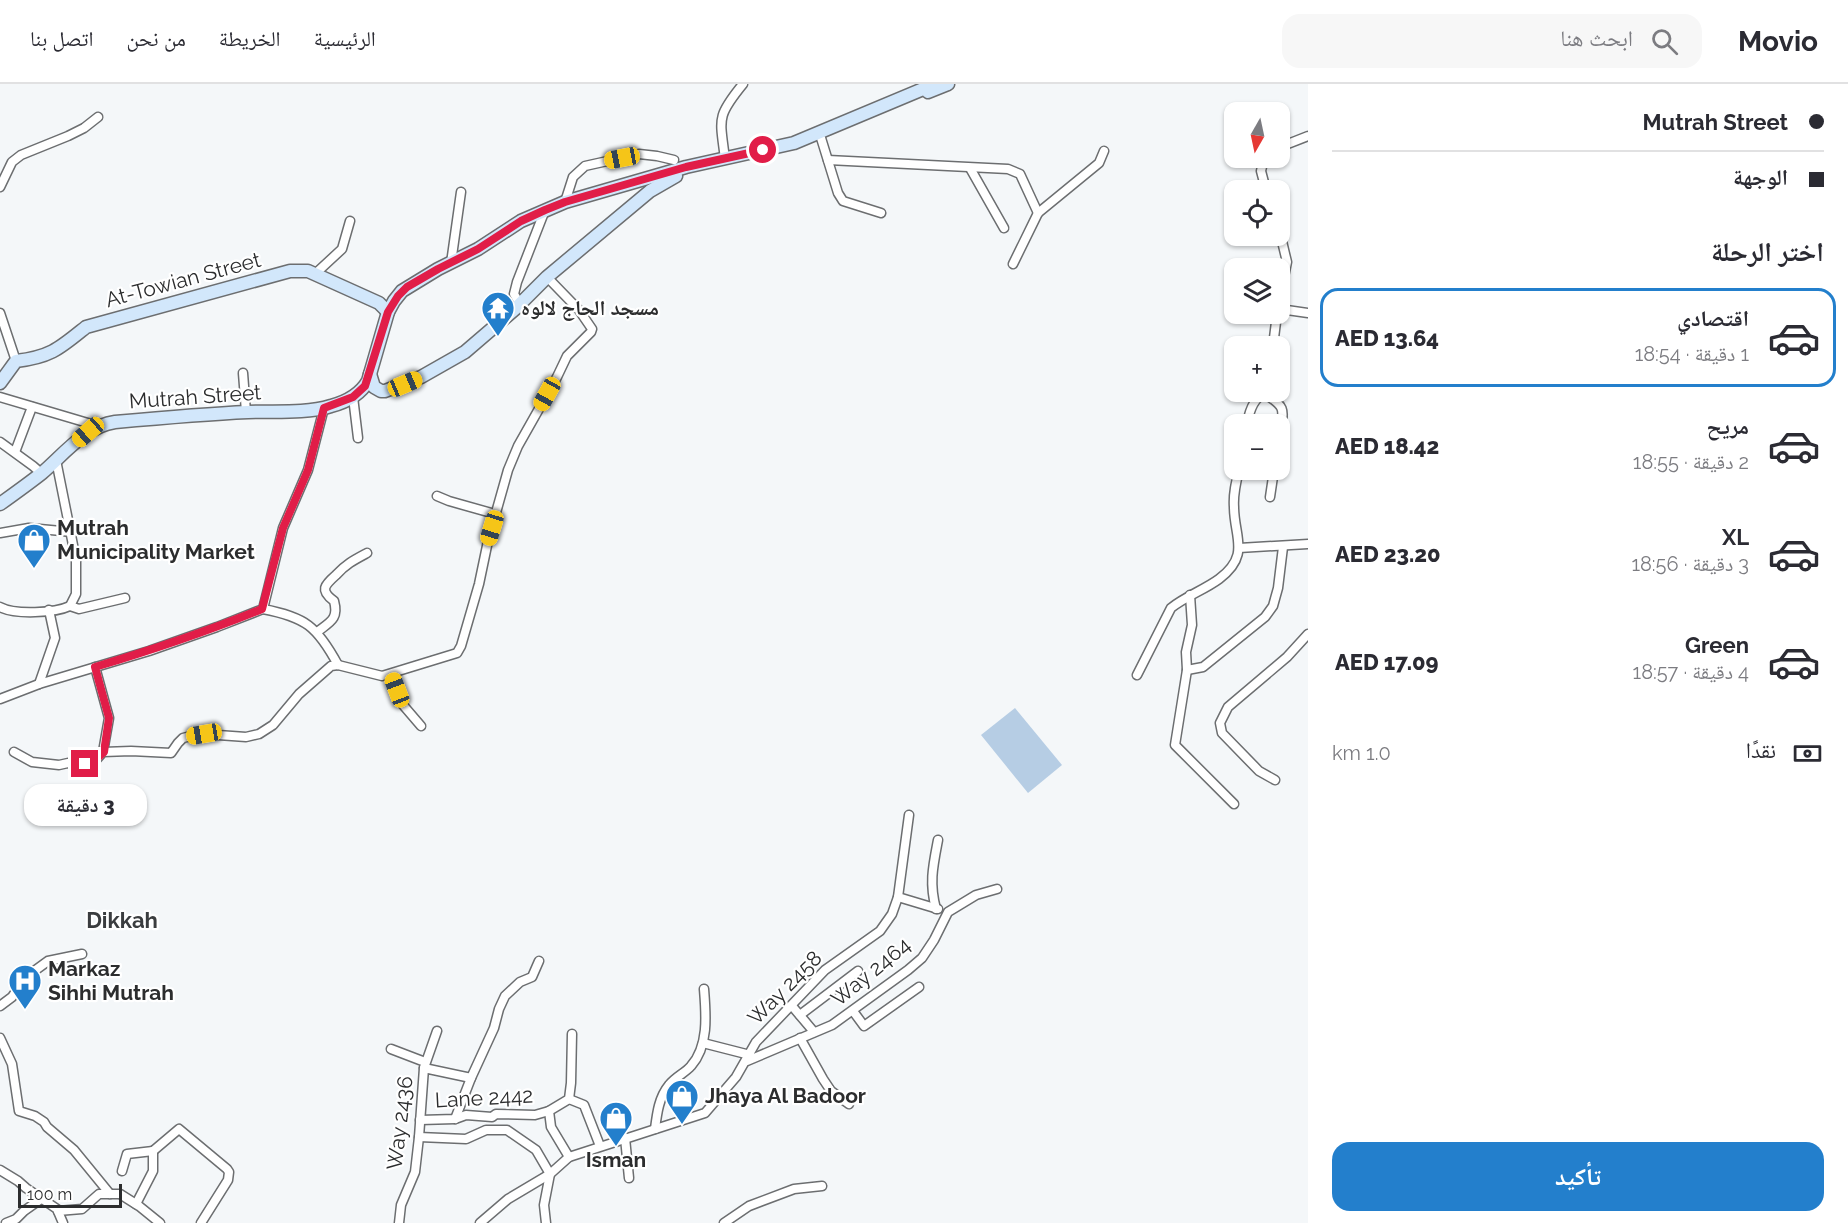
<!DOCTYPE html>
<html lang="ar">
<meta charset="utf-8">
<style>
:root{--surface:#fff;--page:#f7f7f7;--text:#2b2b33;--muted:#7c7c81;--line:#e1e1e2;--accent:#237fcc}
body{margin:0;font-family:Raleway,"Noto Naskh Arabic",sans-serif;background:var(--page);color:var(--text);direction:rtl;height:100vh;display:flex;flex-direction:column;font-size:22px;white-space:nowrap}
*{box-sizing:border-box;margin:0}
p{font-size:20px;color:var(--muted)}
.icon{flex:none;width:33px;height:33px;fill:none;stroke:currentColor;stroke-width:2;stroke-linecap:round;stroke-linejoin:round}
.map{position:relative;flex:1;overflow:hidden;direction:ltr}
.panel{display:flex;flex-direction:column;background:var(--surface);width:540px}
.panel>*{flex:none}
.guide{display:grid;align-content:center;height:132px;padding:0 24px;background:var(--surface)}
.needle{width:39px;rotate:189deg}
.controls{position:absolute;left:1224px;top:18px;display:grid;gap:12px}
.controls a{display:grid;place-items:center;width:66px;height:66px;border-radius:12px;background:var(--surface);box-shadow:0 2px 4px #0004;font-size:30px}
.scale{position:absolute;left:18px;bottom:15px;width:104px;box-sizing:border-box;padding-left:6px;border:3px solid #2c2d2e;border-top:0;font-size:16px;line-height:21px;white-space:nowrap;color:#2c2d2e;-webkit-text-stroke:4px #fff;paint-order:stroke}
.end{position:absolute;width:27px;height:27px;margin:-14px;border:8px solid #e11d48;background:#fff;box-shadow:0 0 0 3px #fff}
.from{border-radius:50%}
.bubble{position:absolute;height:42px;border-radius:18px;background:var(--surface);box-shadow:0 2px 4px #0004;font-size:20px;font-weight:800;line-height:42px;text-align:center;direction:rtl}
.car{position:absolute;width:18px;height:36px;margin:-18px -9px;border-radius:8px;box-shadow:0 0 4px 2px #0007;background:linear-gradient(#f5c518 24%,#345 0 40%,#f5c518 0 76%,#345 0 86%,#f5c518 0)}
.guide b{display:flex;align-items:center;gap:21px;height:57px;font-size:22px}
.guide b+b{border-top:2px solid var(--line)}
.guide i{width:15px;height:15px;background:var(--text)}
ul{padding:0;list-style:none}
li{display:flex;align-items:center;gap:18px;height:99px;margin:0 12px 9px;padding:0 12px;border:3px solid transparent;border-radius:18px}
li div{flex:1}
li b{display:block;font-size:22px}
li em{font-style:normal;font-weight:800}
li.on{border-color:var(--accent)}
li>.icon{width:54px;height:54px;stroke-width:1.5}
h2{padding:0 24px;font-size:27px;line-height:72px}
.pay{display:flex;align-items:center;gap:15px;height:66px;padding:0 24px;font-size:22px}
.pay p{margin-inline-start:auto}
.button{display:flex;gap:12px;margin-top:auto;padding:12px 24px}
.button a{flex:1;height:69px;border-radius:18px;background:var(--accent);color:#fff;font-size:24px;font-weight:800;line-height:69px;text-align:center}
header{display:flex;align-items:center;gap:36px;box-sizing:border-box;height:84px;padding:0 30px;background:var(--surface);border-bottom:2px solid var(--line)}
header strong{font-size:28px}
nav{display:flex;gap:33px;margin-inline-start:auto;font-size:21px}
.search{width:420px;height:54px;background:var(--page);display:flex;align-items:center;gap:15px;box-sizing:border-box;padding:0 21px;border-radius:18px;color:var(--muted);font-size:22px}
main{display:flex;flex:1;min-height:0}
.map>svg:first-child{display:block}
</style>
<header>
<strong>Movio</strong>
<div class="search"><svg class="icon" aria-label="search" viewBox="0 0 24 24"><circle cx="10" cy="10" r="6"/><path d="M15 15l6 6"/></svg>ابحث هنا</div>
<nav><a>الرئيسية</a><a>الخريطة</a><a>من نحن</a><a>اتصل بنا</a></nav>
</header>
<main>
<section class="panel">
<div class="guide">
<b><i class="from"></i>Mutrah Street</b>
<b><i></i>الوجهة</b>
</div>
<h2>اختر الرحلة</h2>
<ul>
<li class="on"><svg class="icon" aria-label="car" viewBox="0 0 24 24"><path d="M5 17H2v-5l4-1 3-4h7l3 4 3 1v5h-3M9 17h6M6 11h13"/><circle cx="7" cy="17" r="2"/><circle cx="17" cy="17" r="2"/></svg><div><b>اقتصادي</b><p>1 دقيقة · 18:54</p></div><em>AED 13.64</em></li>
<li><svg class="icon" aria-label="car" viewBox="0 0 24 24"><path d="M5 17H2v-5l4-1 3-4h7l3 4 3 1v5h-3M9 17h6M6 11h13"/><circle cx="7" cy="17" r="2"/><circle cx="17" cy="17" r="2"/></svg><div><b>مريح</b><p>2 دقيقة · 18:55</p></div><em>AED 18.42</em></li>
<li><svg class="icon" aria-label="car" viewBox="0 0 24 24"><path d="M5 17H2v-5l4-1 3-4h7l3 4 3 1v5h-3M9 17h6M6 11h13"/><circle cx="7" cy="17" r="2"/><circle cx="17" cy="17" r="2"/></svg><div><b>XL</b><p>3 دقيقة · 18:56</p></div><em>AED 23.20</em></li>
<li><svg class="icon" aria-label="car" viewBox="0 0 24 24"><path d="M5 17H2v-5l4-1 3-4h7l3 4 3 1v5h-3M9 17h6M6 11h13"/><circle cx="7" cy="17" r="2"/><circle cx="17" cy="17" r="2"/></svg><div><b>Green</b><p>4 دقيقة · 18:57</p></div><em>AED 17.09</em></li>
</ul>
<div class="pay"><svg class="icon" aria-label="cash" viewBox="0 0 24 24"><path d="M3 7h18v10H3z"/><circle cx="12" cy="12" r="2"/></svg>نقدًا<p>1.0 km</p></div>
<div class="button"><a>تأكيد</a></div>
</section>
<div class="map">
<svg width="1308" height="1139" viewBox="0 0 1308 1139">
<rect width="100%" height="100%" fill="#f4f7f9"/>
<path fill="#b6cde4" d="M1015,624L1062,681L1028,709L981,651Z"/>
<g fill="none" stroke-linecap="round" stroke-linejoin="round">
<defs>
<g id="street">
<path d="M821,54L838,109L843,117L881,129"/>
<path d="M1280,63L1308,52"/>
<path d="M1264,74L1261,87L1266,106"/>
<path d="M725,75C720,34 716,33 743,0"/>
<path d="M828,76L1008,85L1020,90L1038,129"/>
<path d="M970,84L1004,144"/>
<path d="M0,103L12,78L21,71L68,52L84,44L98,33"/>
<path d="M565,118L573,93L585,82L639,70L657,72L674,76"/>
<path d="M1280,149L1287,178L1280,213"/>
<path d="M451,179L461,108"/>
<path d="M1013,180L1038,129L1099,79L1104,67"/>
<path d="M315,190L342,165L350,137"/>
<path d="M520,220L514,210L517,198L545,126"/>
<path d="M1280,225L1308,229"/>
<path d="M0,229L16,277"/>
<path d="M1273,262L1277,230"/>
<path d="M243,289L246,328"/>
<path d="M1265,310C1286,323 1284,325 1280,349"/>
<path d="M0,313L98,342"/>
<path d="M353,313L358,354"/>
<path d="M1247,340C1249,329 1253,313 1265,310L1266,308"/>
<path d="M0,358L33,382L41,389"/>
<path d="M15,368L32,323"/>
<path d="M437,412L449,417L495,430"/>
<path d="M1270,413L1274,386"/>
<path d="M0,449L29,444L72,448"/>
<path d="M1239,464L1308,460"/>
<path d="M1190,511L1192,541L1186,568L1187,586L1175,661L1234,720"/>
<path d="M70,522L79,525L125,514"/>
<path d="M0,523C15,531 55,529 70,522L76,510V476L56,376"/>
<path d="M263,525C305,533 317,542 338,581"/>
<path d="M317,548C330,538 339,535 334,517C319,506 325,501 336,491C346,480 354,476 367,469"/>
<path d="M95,583L109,634L103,668"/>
<path d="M1187,586L1203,583L1265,533L1273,522L1278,504L1283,463"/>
<path d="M391,590L403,621L421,642"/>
<path d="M1137,591L1171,524C1186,512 1204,506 1219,495C1251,471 1234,453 1234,423C1233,410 1236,398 1239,386"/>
<path d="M39,600L55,554L49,526"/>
<path d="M0,615L39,600L149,567L217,543L263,525L283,444L308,386L324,324"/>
<path d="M14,668L32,678L59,681L68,679L89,680L95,677L103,668L131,667L171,669L178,659L183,654L191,652L204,650L246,653L259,650L273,641L299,610L331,582L338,581L382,592L457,569L461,562L479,500L488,457L508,386L518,362L557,293L567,272L591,248L592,245L579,226L547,193"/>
<path d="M1275,696L1259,687L1222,649L1220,639L1228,623L1287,573L1308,550"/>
<path d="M898,813L938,825"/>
<path d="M936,825C929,799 933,782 938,756"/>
<path d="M0,922L12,913L26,893L48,877L82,870"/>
<path d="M792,922L814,948"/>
<path d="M853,927L864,942L919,903"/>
<path d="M800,931L858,887"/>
<path d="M0,954L12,980L19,1027L35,1032L44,1038L47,1043L74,1066L110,1110"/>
<path d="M800,954L823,995L831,1007L849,1020"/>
<path d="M703,959L750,971"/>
<path d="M391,965L425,978"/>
<path d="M747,977L832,941L908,886L922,874L934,856L948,828L976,811L997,805"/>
<path d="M424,984L437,947"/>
<path d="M569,1015L584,1021L600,1062"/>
<path d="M455,1035L471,994"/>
<path d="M420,1036L455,1035L466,1031L492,1033L496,1030L535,1031L549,1027"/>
<path d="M655,1045C657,1029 659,1013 669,1001C675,993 685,989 691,982C709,962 706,930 704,905"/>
<path d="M419,1053L466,1055L486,1046H507L536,1066L550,1090L544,1121L546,1139"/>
<path d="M625,1054L629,1094"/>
<path d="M153,1067L179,1045L227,1085L229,1088L228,1096L201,1139"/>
<path d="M569,1073L551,1043L549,1027L569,1015L571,999L572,950"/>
<path d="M0,1086L18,1097L26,1104L57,1125L63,1139"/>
<path d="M122,1087L127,1070L153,1067"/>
<path d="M136,1120L153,1087V1067"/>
<path d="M58,1127L82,1125L99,1110H120L139,1122L160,1139"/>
<path d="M6,1139L16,1135L24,1127L41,1115"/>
<path d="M399,1139L401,1121L415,1088L419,1053L424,984L471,994L494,944L499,925L505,912L520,898L532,893L539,877"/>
<path d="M480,1139L508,1115L550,1090L569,1073L705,1029L736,993L756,958L825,886L880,847L892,830L898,813L909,731"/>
<path d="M724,1139L749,1122L794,1105L822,1102"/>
</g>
<g id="secondary">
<path d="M928,8L948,0"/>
<path d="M370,290L374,303L381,307H385L421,293L465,268L515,225L547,193L650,107L676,92"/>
<path d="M0,299L16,277C51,273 60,264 86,243L290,187H308L379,219L388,228"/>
<path d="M0,420C14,410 28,400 42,389C64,370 86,342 115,338C159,334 204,330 248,328C275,327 305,330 331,322C346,318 360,311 368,297L388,228L394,217L402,207L438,185L478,165L521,137L565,118L686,83L794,59L935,0"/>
</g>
</defs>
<use href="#street" stroke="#6c6e70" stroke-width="11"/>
<use href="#secondary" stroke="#6c6e70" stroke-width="15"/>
<use href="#street" stroke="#fff" stroke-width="8"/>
<use href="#secondary" stroke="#d2e7fb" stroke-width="12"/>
</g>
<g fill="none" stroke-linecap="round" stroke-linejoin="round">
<path stroke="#e11d48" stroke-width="8" d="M85,680L92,679L104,668L109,634L95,583C152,566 208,547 262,525L283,444L308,386L324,324L353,313L365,302L388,228L398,212L407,203L438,185L478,165L521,137L545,126L565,118L686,83L763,66"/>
</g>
<defs>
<symbol id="temple-pin" viewBox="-11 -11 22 30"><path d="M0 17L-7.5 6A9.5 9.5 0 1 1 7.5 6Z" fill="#237fcc" stroke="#fff"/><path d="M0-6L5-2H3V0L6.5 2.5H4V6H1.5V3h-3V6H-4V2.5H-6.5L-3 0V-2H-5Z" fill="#fff"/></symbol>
<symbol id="shop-pin" viewBox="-11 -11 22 30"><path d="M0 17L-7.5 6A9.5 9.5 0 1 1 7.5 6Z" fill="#237fcc" stroke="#fff"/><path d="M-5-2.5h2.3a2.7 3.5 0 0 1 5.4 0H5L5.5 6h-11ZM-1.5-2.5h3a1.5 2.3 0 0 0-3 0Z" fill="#fff"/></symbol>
<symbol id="hospital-pin" viewBox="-11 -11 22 30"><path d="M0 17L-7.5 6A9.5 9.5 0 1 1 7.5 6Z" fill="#237fcc" stroke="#fff"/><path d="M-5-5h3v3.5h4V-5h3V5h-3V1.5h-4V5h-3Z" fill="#fff"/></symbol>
</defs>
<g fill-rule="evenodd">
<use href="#temple-pin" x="479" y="205" width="38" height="52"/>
<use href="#shop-pin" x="15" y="437" width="38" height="52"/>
<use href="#hospital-pin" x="6" y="878" width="38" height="52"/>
<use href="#shop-pin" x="663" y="993" width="38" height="52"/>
<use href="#shop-pin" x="597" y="1015" width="38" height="52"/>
</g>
<g text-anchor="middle" stroke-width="4.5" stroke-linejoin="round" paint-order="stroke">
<g font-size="21" fill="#2c2d2e" stroke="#fff">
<text transform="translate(183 196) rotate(-15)" y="7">At-Towian Street</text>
<text transform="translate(195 313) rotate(-4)" y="7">Mutrah Street</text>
<text transform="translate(871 888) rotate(-39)" y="7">Way 2464</text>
<text transform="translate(785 904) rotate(-45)" y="7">Way 2458</text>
<text transform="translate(484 1014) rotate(-3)" y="7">Lane 2442</text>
<text transform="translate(400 1039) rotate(-83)" y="7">Way 2436</text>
</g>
<g font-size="21" font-weight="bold" fill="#2c2d2e" stroke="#fff" text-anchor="start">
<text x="521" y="231">مسجد الحاج لالوه</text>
<text x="57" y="451">Mutrah<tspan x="57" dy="24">Municipality Market</tspan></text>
<text x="48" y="892">Markaz<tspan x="48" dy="24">Sihhi Mutrah</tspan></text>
<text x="705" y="1019">Jhaya Al Badoor</text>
<text x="616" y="1083" text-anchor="middle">Isman</text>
</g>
<g font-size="22" font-weight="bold" fill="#3b3d3f" stroke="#fff">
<text x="122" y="844">Dikkah</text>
</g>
</g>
</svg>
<div class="controls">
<a><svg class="needle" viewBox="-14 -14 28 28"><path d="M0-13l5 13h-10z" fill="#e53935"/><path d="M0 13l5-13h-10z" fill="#7c7c81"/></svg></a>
<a><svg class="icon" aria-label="locate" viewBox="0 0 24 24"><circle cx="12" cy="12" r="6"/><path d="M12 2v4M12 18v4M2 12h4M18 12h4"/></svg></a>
<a><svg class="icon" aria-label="layers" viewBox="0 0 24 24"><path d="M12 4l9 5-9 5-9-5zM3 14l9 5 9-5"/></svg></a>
<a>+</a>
<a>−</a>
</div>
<div class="scale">100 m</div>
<i class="end from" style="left:763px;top:66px"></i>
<i class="end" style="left:85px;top:680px"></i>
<div class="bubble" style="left:24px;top:700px;width:123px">3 دقيقة</div>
<i class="car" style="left:622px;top:74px;rotate:259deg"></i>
<i class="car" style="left:405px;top:300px;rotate:67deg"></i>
<i class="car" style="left:547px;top:310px;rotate:209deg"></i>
<i class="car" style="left:88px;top:348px;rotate:229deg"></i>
<i class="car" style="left:492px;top:444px;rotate:197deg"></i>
<i class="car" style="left:397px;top:606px;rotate:339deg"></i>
<i class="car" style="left:204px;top:650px;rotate:260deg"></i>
</div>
</main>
